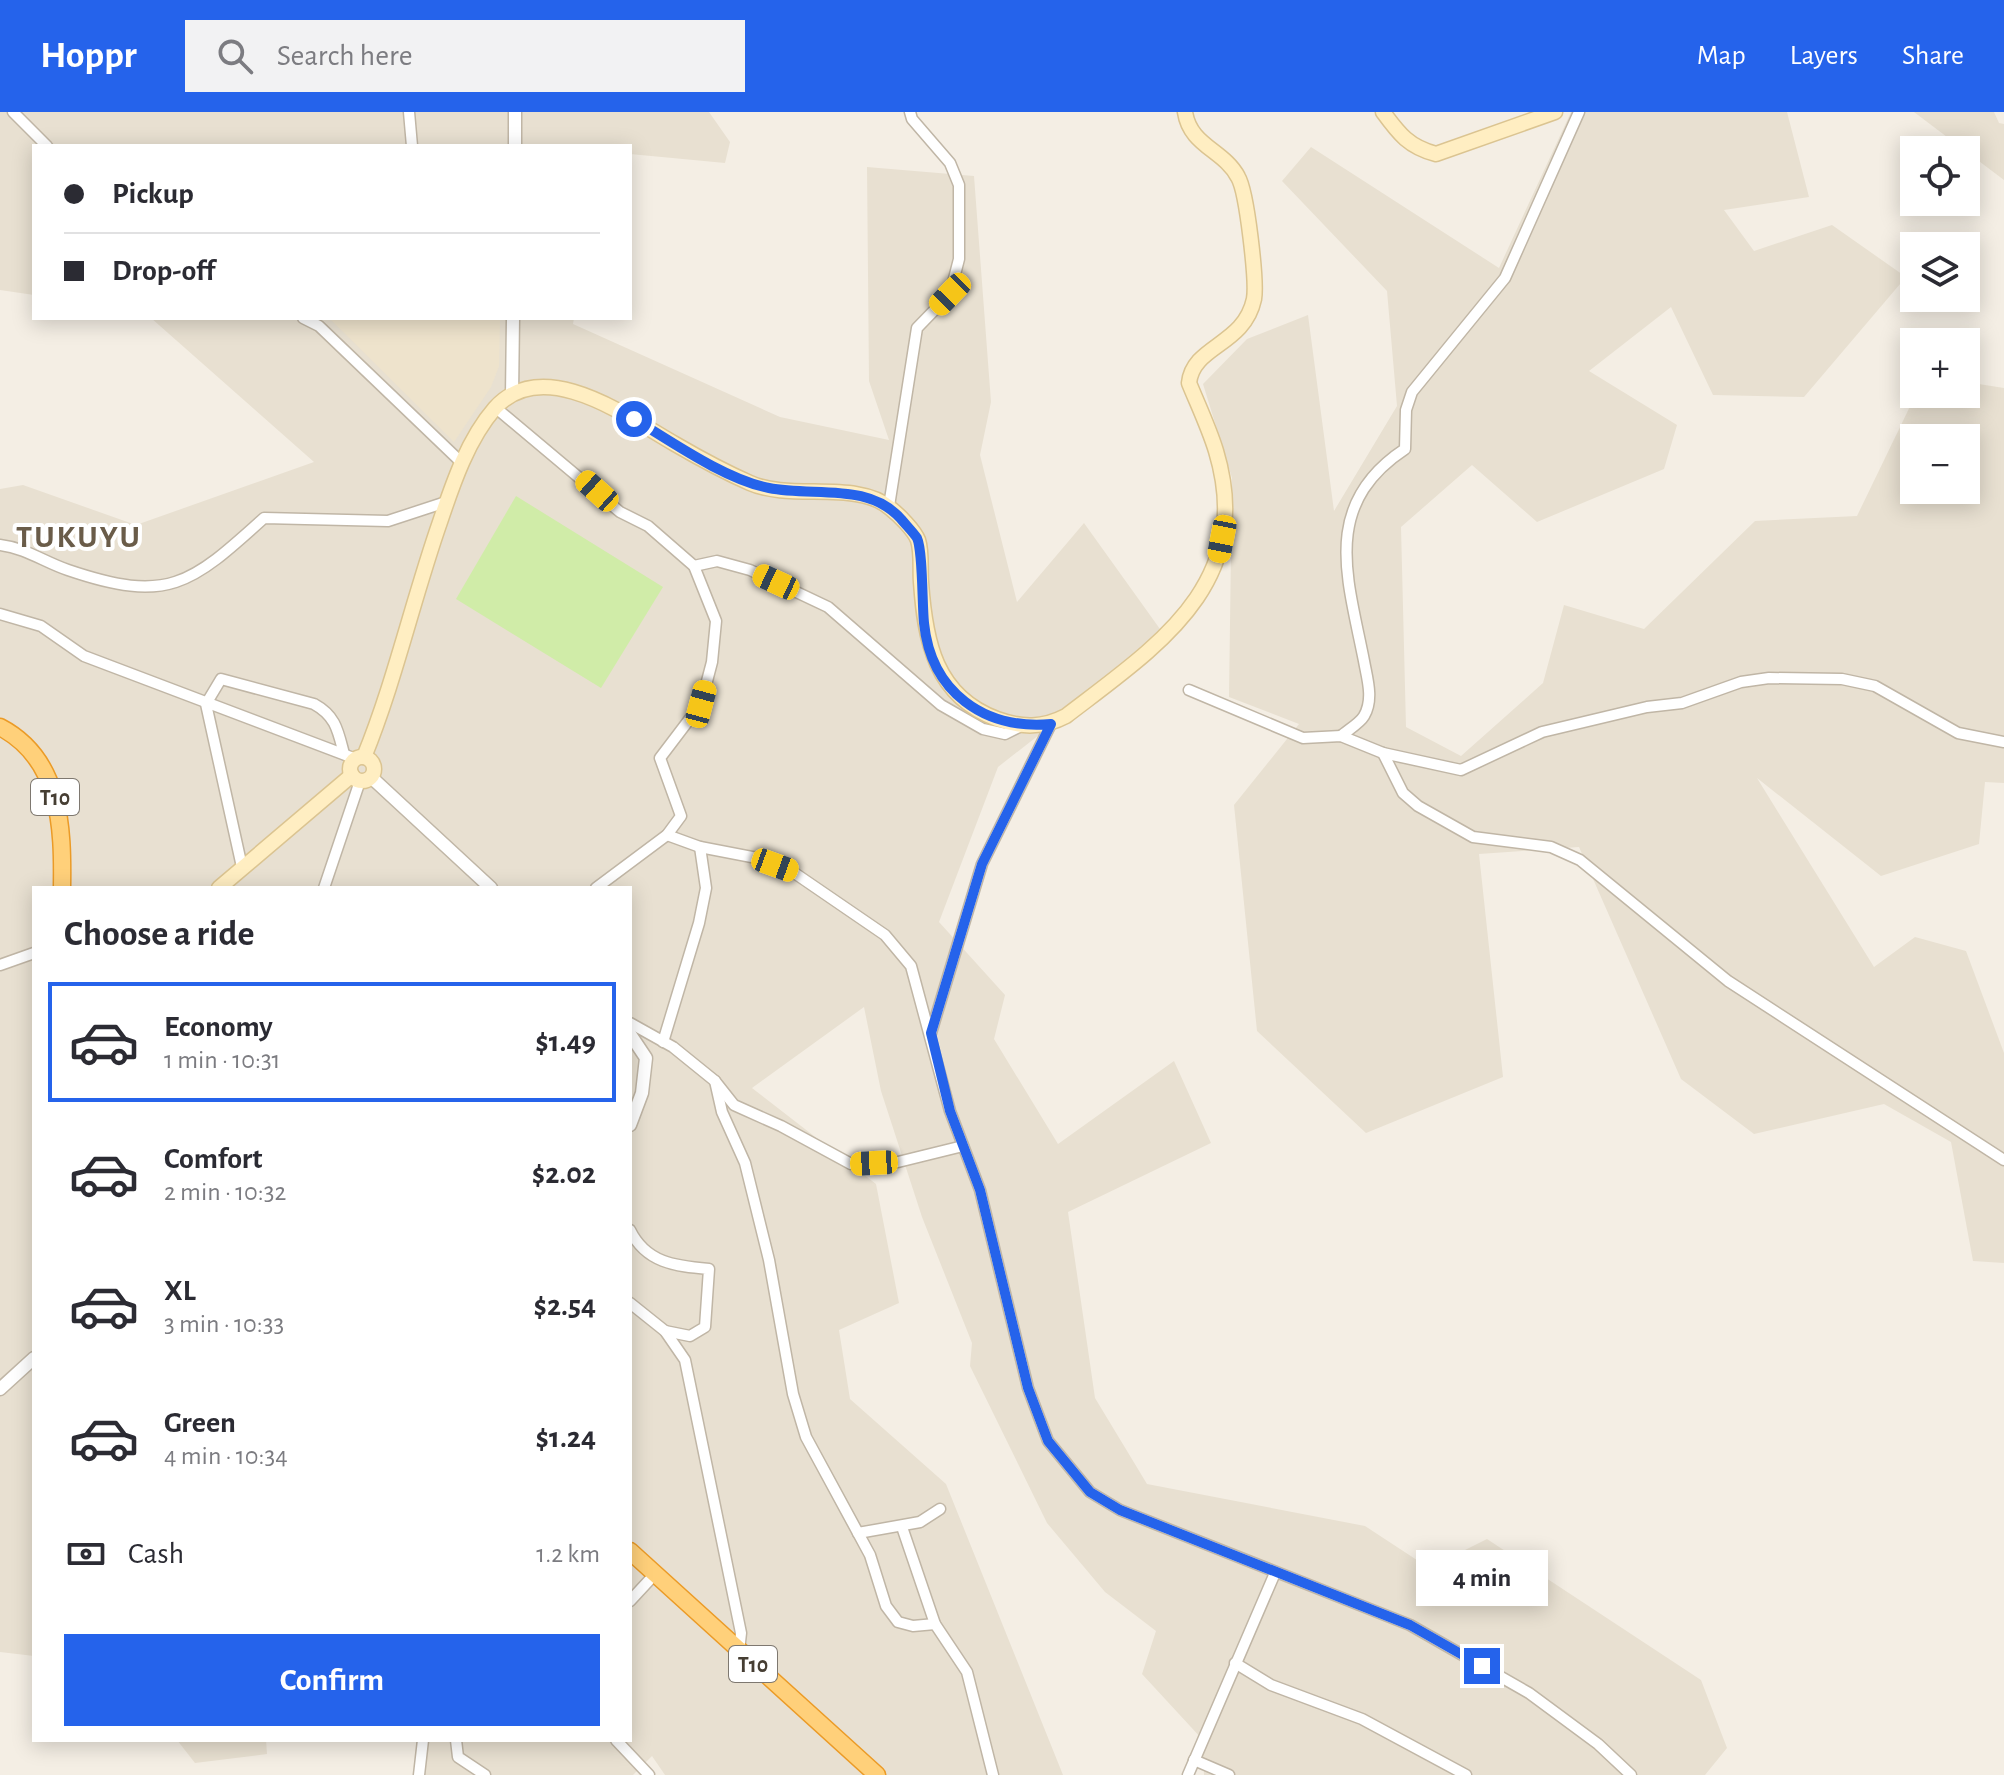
<!DOCTYPE html>
<meta charset="utf-8">
<style>
:root{--surface:#fff;--page:#f2f2f3;--text:#2b2b33;--muted:#7c7c81;--line:#e1e1e2;--accent:#2563eb}
body{margin:0;font-family:"Alegreya Sans",sans-serif;background:var(--page);color:var(--text);height:100vh;display:flex;flex-direction:column;font-size:30px;white-space:nowrap}
*{box-sizing:border-box;margin:0}
p{font-size:26px;color:var(--muted)}
.icon{flex:none;width:44px;height:44px;fill:none;stroke:currentColor;stroke-width:2;stroke-linecap:round;stroke-linejoin:round}
.map{position:relative;flex:1;overflow:hidden}
.drawer{position:absolute;left:32px;top:774px;width:600px;height:856px;display:flex;flex-direction:column;background:var(--surface);border-radius:0px;box-shadow:0 4px 20px #0003}
.drawer>*{flex:none}
.guide{position:absolute;left:32px;top:32px;width:600px;height:176px;border-radius:0px;box-shadow:0 4px 20px #0003;display:grid;align-content:center;height:176px;padding:0 32px;background:var(--surface)}
.fabs{position:absolute;left:1900px;top:24px;display:grid;gap:16px}
.fabs a{display:grid;place-items:center;width:80px;height:80px;border-radius:0px;background:var(--surface);box-shadow:0 4px 20px #0003;font-size:40px}
.end{position:absolute;width:36px;height:36px;margin:-18px;border:10px solid #2563eb;background:#fff;box-shadow:0 0 0 4px #fff}
.from{border-radius:50%}
.bubble{position:absolute;height:56px;border-radius:0px;background:var(--surface);box-shadow:0 4px 20px #0003;font-size:26px;font-weight:700;line-height:56px;text-align:center}
.car{position:absolute;width:24px;height:48px;margin:-24px -12px;border-radius:10px;box-shadow:0 0 6px 2px #0007;background:linear-gradient(#f5c518 24%,#345 0 40%,#f5c518 0 76%,#345 0 86%,#f5c518 0)}
.guide b{display:flex;align-items:center;gap:28px;height:76px;font-size:30px}
.guide b+b{border-top:2px solid var(--line)}
.guide i{width:20px;height:20px;background:var(--text)}
ul{padding:0;list-style:none}
li{display:flex;align-items:center;gap:24px;height:120px;margin:0 16px 12px;padding:0 16px;border:4px solid transparent;border-radius:0px}
li div{flex:1}
li b{display:block;font-size:30px}
li em{font-style:normal;font-weight:700}
li.active{border-color:var(--accent)}
li>.icon{width:72px;height:72px;stroke-width:1.5}
h2{padding:0 32px;font-size:36px;line-height:96px}
.pay{display:flex;align-items:center;gap:20px;height:88px;padding:0 32px;font-size:30px}
.pay p{margin-inline-start:auto}
.button{display:flex;gap:16px;margin-top:auto;padding:16px 32px}
.button a{flex:1;height:92px;border-radius:0px;background:var(--accent);color:#fff;font-size:32px;font-weight:700;line-height:92px;text-align:center}
header{display:flex;align-items:center;gap:48px;box-sizing:border-box;height:112px;padding:0 40px;background:var(--accent);color:#fff}
header strong{font-size:38px}
nav{display:flex;gap:44px;margin-inline-start:auto;font-size:28px}
.search{width:560px;height:72px;background:var(--page);display:flex;align-items:center;gap:20px;box-sizing:border-box;padding:0 28px;border-radius:0px;color:var(--muted);font-size:30px}
.map>svg:first-child{display:block}
</style>
<header>
<strong>Hoppr</strong>
<div class="search"><svg class="icon" aria-label="search" viewBox="0 0 24 24"><circle cx="10" cy="10" r="6"/><path d="M15 15l6 6"/></svg>Search here</div>
<nav><a>Map</a><a>Layers</a><a>Share</a></nav>
</header>
<div class="map">
<svg width="2004" height="1663" viewBox="0 0 2004 1663">
<rect width="100%" height="100%" fill="#f4eee4"/>
<g fill="#e8e0d1" fill-rule="evenodd">
<path d="M0,0H709L730,30L725,51L630,42V34H34V183L0,178Z"/>
<path d="M1571,0H1787L1809,85L1724,98L1754,139L1832,113L1906,165L1804,285L1713,283L1671,195L1589,259L1677,313L1664,357L1537,410L1472,353L1401,415L1406,615L1461,644L1543,571L1564,493L1644,517L1755,409L1857,404L1916,282H1966V270L2004,276V671L1985,670L1979,732L1881,764L1757,666L1874,855L1915,825L1966,839L2004,941V1151L1973,1149L1951,1030L1884,992L1754,1022L1681,967L1579,735L1479,742L1503,965L1366,1021L1257,919L1234,693L1299,612L1229,585L1232,366L1203,272L1247,227L1308,203L1334,399L1397,294L1387,179L1282,69L1311,35L1499,156ZM1914,326H1966V378H1914Z"/>
<path d="M1914,0H1994L1999,11L2004,12V68Z"/>
<path d="M867,55L974,64L991,290L980,343L1017,490L1084,411L1165,524L998,655L939,810L1005,883L994,927L1058,1032L1174,949L1211,1031L1068,1100L1095,1286L1147,1372L1365,1414L1429,1456L1487,1427L1701,1568L1727,1636L1705,1663H1204L1202,1627L1142,1562L1156,1519L1105,1480L1047,1411L970,1254L972,1231L922,1105L881,979L864,895L752,976L876,1072L899,1191L839,1218L850,1287L946,1372L1063,1663H665L652,1644L633,1663H418L421,1628H630V776H34V1544L0,1540V377L23,373L136,413L314,350L151,206H574L573,212L780,305L889,328L869,269Z"/>
<path d="M177,1628H266L267,1642L195,1651Z"/>
</g>
<path fill="#eee3cc" d="M329,206H500L499,254L491,275L454,330Z"/>
<path fill="#d0eca8" d="M516,384L663,475L601,576L456,487Z"/>
<g fill="none" stroke-linecap="round" stroke-linejoin="round">
<defs>
<g id="minor">
<path d="M13,0L47,34"/>
<path d="M409,0L412,34"/>
<path d="M303,206L319,214L462,351"/>
<path d="M496,296L620,400L648,414L694,454L716,509L712,550L701,592L660,646L681,704L667,723L596,776"/>
<path d="M889,394L917,216L950,182L959,147V73L950,51L912,7L910,0"/>
<path d="M0,433C26,436 44,450 68,458C168,492 190,473 264,406L388,409L446,390"/>
<path d="M694,454L717,449L750,458L828,495L941,593L983,617L1005,622L1021,614"/>
<path d="M0,502L41,514L84,544L356,647"/>
<path d="M1189,578L1303,626L1341,624L1383,641L1461,658L1542,620L1647,595L1682,591L1741,570L1769,566L1842,567L1875,574L1958,621L2004,630"/>
<path d="M1341,624C1348,618 1360,611 1364,604C1374,587 1367,566 1364,549C1348,467 1320,393 1405,337L1406,298L1412,280L1505,166L1579,0"/>
<path d="M1383,641L1403,681L1418,694L1473,725L1551,735L1580,748L1728,869L2004,1048"/>
<path d="M667,723L700,735L757,746L793,760L885,823L911,854L950,999L980,1078L1028,1276L1048,1329L1090,1380L1120,1398L1410,1513L1529,1581L1598,1632L1631,1663"/>
<path d="M242,755L206,592L221,567L314,592C336,604 338,619 344,642"/>
<path d="M324,776L360,669"/>
<path d="M0,853L34,841"/>
<path d="M630,911L673,935L715,969L734,993L781,1014L851,1052L898,1050L963,1034"/>
<path d="M931,921L982,752L1051,612"/>
<path d="M663,930L699,811L706,776L700,735"/>
<path d="M715,969L722,1000L745,1051L769,1148L793,1282L806,1325L870,1443L886,1494L898,1510L913,1514L935,1512"/>
<path d="M630,1118C646,1151 675,1154 709,1157L705,1215L690,1224L665,1219"/>
<path d="M630,1191L665,1219L685,1248L741,1521L739,1539"/>
<path d="M902,1415L935,1512L967,1560L993,1663"/>
<path d="M858,1421L920,1410L940,1397"/>
<path d="M630,1489L655,1462"/>
<path d="M1235,1551L1271,1573L1362,1607L1466,1663"/>
<path d="M456,1628L458,1645L485,1663"/>
<path d="M616,1628L649,1663"/>
<path d="M1194,1648L1229,1663"/>
<path d="M419,1663L423,1628"/>
<path d="M1188,1663L1275,1461"/>
</g>
<g id="tertiary">
<path d="M515,34V0"/>
<path d="M512,283L513,206"/>
<path d="M371,665L491,776"/>
<path d="M630,922L646,946L642,981L630,1013"/>
<path d="M0,1277L34,1246"/>
</g>
<g id="secondary">
<path d="M1383,0C1399,22 1409,35 1436,42L1555,0"/>
<path d="M364,645C395,569 413,487 440,410C453,371 468,327 495,296C544,242 629,306 675,332C699,346 725,360 750,371C790,389 858,368 890,396C899,403 914,418 918,428C922,440 920,458 921,470C925,529 935,584 997,607C1022,616 1043,616 1066,604C1157,534 1256,472 1216,339C1209,316 1198,293 1189,271C1193,233 1244,234 1254,187C1257,170 1247,80 1238,65C1224,38 1190,34 1185,0"/>
<circle cx="362" cy="657" r="12"/>
<path d="M219,776L352,663"/>
</g>
<g id="trunk">
<path d="M0,615C61,647 63,715 62,776"/>
<path d="M630,1439L877,1663"/>
</g>
</defs>
<use href="#minor" stroke="#c0b6a6" stroke-width="13"/>
<use href="#tertiary" stroke="#c0b6a6" stroke-width="15"/>
<use href="#secondary" stroke="#dbc491" stroke-width="17"/>
<use href="#trunk" stroke="#eb9b27" stroke-width="19"/>
<use href="#minor" stroke="#fff" stroke-width="10"/>
<use href="#tertiary" stroke="#fff" stroke-width="12"/>
<use href="#secondary" stroke="#ffeec2" stroke-width="14"/>
<use href="#trunk" stroke="#ffd07a" stroke-width="16"/>
</g>
<g fill="none" stroke-linecap="round" stroke-linejoin="round">
<path stroke="#2563eb" stroke-width="10" d="M634,307C672,330 726,368 769,376C814,385 868,370 901,407C906,413 913,420 917,426C923,439 922,493 924,511C931,580 984,618 1051,612L982,752L931,921L950,999L980,1078L1028,1276L1048,1329L1090,1380L1120,1398L1410,1513L1482,1554"/>
</g>
<g text-anchor="middle" stroke-width="8" stroke-linejoin="round" paint-order="stroke">
<g fill="#fff" stroke="#7e7870" stroke-width="2">
<rect x="31" y="667" width="48" height="36" rx="6"/>
<rect x="729" y="1534" width="48" height="36" rx="6"/>
</g>
<g font-size="22" font-weight="bold" fill="#463e33">
<text x="55" y="693">T10</text>
<text x="753" y="1560">T10</text>
</g>
<g font-size="32" font-weight="bold" letter-spacing="2" fill="#6a5c49" stroke="#fff">
<text x="79" y="435">TUKUYU</text>
</g>
</g>
</svg>
<div class="fabs">
<a><svg class="icon" aria-label="locate" viewBox="0 0 24 24"><circle cx="12" cy="12" r="6"/><path d="M12 2v4M12 18v4M2 12h4M18 12h4"/></svg></a>
<a><svg class="icon" aria-label="layers" viewBox="0 0 24 24"><path d="M12 4l9 5-9 5-9-5zM3 14l9 5 9-5"/></svg></a>
<a>+</a>
<a>−</a>
</div>
<i class="end from" style="left:634px;top:307px"></i>
<i class="end" style="left:1482px;top:1554px"></i>
<div class="bubble" style="left:1416px;top:1438px;width:132px">4 min</div>
<i class="car" style="left:950px;top:182px;rotate:224deg"></i>
<i class="car" style="left:597px;top:379px;rotate:312deg"></i>
<i class="car" style="left:1222px;top:427px;rotate:191deg"></i>
<i class="car" style="left:776px;top:470px;rotate:295deg"></i>
<i class="car" style="left:701px;top:592px;rotate:15deg"></i>
<i class="car" style="left:775px;top:753px;rotate:110deg"></i>
<i class="car" style="left:874px;top:1051px;rotate:267deg"></i>
<div class="guide">
<b><i class="from"></i>Pickup</b>
<b><i></i>Drop-off</b>
</div>
<section class="drawer">
<h2>Choose a ride</h2>
<ul>
<li class="active"><svg class="icon" aria-label="car" viewBox="0 0 24 24"><path d="M5 17H2v-5l4-1 3-4h7l3 4 3 1v5h-3M9 17h6M6 11h13"/><circle cx="7" cy="17" r="2"/><circle cx="17" cy="17" r="2"/></svg><div><b>Economy</b><p>1 min · 10:31</p></div><em>$1.49</em></li>
<li><svg class="icon" aria-label="car" viewBox="0 0 24 24"><path d="M5 17H2v-5l4-1 3-4h7l3 4 3 1v5h-3M9 17h6M6 11h13"/><circle cx="7" cy="17" r="2"/><circle cx="17" cy="17" r="2"/></svg><div><b>Comfort</b><p>2 min · 10:32</p></div><em>$2.02</em></li>
<li><svg class="icon" aria-label="car" viewBox="0 0 24 24"><path d="M5 17H2v-5l4-1 3-4h7l3 4 3 1v5h-3M9 17h6M6 11h13"/><circle cx="7" cy="17" r="2"/><circle cx="17" cy="17" r="2"/></svg><div><b>XL</b><p>3 min · 10:33</p></div><em>$2.54</em></li>
<li><svg class="icon" aria-label="car" viewBox="0 0 24 24"><path d="M5 17H2v-5l4-1 3-4h7l3 4 3 1v5h-3M9 17h6M6 11h13"/><circle cx="7" cy="17" r="2"/><circle cx="17" cy="17" r="2"/></svg><div><b>Green</b><p>4 min · 10:34</p></div><em>$1.24</em></li>
</ul>
<div class="pay"><svg class="icon" aria-label="cash" viewBox="0 0 24 24"><path d="M3 7h18v10H3z"/><circle cx="12" cy="12" r="2"/></svg>Cash<p>1.2 km</p></div>
<div class="button"><a>Confirm</a></div>
</section>
</div>
